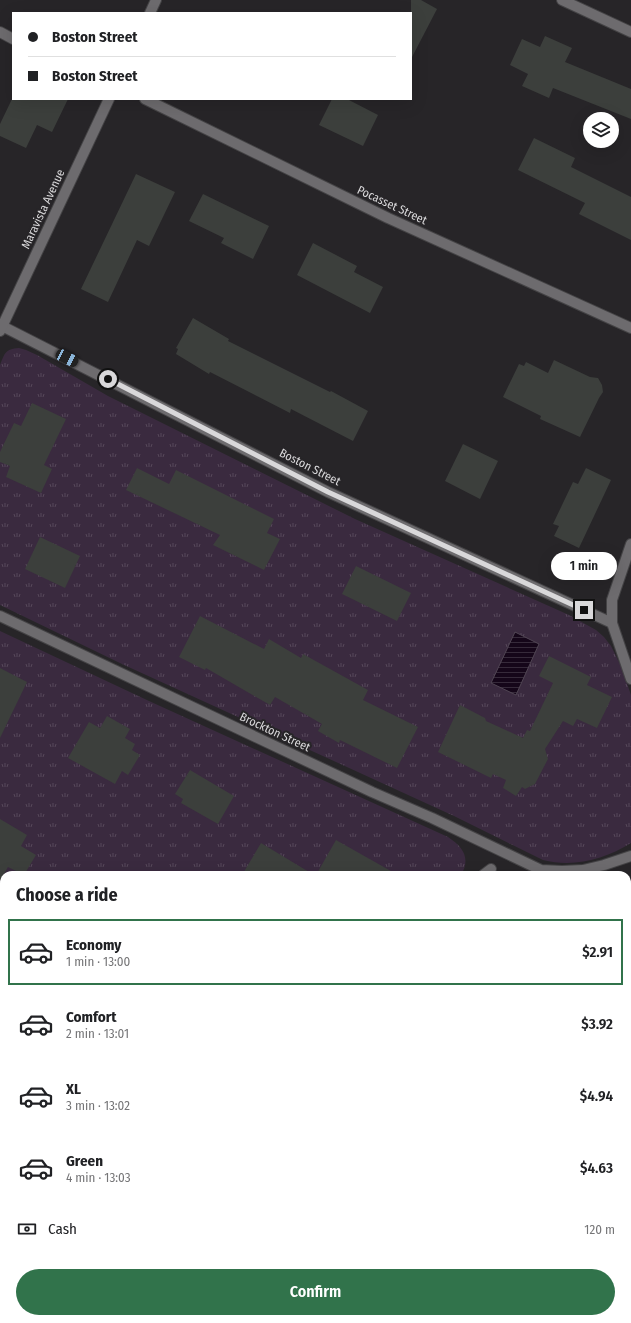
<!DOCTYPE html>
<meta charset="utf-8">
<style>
:root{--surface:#fff;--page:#f2f2f2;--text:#202124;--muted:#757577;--line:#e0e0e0;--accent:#31734b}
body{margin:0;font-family:"Fira Sans Condensed",sans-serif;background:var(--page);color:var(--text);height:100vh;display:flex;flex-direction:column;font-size:15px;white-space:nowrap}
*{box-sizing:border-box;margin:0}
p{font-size:13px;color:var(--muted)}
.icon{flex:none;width:22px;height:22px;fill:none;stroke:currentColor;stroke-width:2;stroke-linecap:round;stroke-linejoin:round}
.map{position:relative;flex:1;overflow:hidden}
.drawer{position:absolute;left:0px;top:871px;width:631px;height:452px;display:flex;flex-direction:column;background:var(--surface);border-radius:12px 12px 0 0;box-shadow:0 4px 16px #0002}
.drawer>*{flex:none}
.hud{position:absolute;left:12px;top:12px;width:400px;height:88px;border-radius:0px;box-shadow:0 4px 16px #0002;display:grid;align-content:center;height:88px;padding:0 16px;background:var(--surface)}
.controls{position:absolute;left:583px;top:112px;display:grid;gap:8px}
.controls a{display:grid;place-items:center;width:36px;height:36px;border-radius:50%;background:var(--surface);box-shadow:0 4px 16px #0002;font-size:20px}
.end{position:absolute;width:18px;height:18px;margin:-9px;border:5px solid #d9d8da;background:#111;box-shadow:0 0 0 2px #111}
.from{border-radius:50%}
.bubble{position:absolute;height:28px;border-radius:14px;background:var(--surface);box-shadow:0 4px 16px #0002;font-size:13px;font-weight:600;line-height:28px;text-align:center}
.car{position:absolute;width:12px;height:24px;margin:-12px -6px;border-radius:5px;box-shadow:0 0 3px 1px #0007;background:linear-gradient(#222 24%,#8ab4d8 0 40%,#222 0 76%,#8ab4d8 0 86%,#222 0)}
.hud b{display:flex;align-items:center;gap:14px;height:38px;font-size:15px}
.hud b+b{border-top:1px solid var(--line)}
.hud i{width:10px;height:10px;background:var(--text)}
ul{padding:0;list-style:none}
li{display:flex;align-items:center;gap:12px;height:66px;margin:0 8px 6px;padding:0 8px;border:2px solid transparent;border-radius:0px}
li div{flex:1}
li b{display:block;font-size:15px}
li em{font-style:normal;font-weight:600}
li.active{border-color:var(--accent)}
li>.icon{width:36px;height:36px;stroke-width:1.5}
h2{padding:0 16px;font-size:18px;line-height:48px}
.pay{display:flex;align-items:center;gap:10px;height:44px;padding:0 16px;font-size:15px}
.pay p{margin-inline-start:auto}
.button{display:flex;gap:8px;margin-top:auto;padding:8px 16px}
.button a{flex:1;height:46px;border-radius:24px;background:var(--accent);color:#fff;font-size:16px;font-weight:600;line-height:46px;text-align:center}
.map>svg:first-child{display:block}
</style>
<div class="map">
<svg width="631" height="1323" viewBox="0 0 631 1323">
<defs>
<pattern id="grass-tufts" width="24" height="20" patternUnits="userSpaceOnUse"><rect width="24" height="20" fill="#3a2a3f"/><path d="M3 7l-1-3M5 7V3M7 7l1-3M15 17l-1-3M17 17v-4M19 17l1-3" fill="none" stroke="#56485a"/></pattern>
<pattern id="wetland-marsh" width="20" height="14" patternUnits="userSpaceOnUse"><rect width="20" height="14" fill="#3a2a3f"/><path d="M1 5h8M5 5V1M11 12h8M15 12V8" fill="none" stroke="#56485a"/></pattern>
<pattern id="water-rules" width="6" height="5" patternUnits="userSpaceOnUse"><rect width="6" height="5" fill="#150619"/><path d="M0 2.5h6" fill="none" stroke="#362a3a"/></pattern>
</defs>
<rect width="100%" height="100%" fill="#272528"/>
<g fill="url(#grass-tufts)">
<path d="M19,348L26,350L37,355L108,396L355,519L569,615L596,630L604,637L611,646L621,666L631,695V843C605,859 574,868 543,860L454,816L122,664L0,605V365C5,353 5,349 19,348Z"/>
<path d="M0,631L149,701L448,837C463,847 471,858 461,875H4V910L0,908Z"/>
<path d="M0,931L4,933V1209L0,1207Z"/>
<path d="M0,1229L4,1232V1319H44L42,1323H0Z"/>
</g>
<g fill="url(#wetland-marsh)">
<path d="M631,897V964L627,962V898Z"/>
<path d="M84,1319H139L138,1323H82Z"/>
</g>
<g fill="url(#water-rules)" stroke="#504553">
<path d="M515,632L539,644L516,695L491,683Z"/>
<path d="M627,962L631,964V1323H138L139,1319H627Z"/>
</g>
<g fill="#3c3f3c">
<path d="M411,0H421L437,9L411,59Z"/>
<path d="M545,36L572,48L565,62L631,89V119L553,88L549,98L522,86L528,74L510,65L522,39L540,47Z"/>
<path d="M12,99H68L52,132L37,125L26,148L0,136V124Z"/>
<path d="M332,99H347L378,115L363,146L319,125Z"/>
<path d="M534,138L575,158L571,167L631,197V240L579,214L585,203L518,170Z"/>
<path d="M136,174L175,192L149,246L137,240L108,302L81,289Z"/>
<path d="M203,194L269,226L253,259L221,243L224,238L189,221Z"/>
<path d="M313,243L357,266L354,272L383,287L370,313L297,275Z"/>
<path d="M193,318L229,339L228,341L330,392L331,391L368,411L353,441L291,409L290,413L210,372L209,374L176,354L178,349L176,348Z"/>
<path d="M554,360L590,377L598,378L602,385L603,392L599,398L580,437L540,419L541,416L503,397L519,364L524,366L526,362L548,373Z"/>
<path d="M32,403L66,419L44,465L52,469L41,493L6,477L10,466L0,462V452L14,423L21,426Z"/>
<path d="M463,444L498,461L480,499L445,481Z"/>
<path d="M137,468L169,484L176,470L274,519L267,533L280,539L264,570L213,545L220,535L126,490Z"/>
<path d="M586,468L611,480L579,548L554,536L559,526L553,524L573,482L578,484Z"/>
<path d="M40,537L80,556L65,588L25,569Z"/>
<path d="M356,566L411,593L397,621L342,594Z"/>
<path d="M200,616L264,649L269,639L301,658L303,654L368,690L363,700L418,727L397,768L340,740L339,743L318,731L322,724L275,697L270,705L206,668L205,670L179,657Z"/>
<path d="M549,656L591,677L587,685L612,697L597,728L577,719L573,726L563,721L545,749L548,759L535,784L525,789L522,787L516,796L503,788L506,780L493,774L491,778L438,752L460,705L485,718L486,721L523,738L527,730L530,731L553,683L539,676Z"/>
<path d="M0,668L27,682L0,738Z"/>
<path d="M107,716L130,729L125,738L135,744L132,750L140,755L128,775L122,771L115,784L68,758L89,722L100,728Z"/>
<path d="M190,770L234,796L218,824L181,803L183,799L175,794Z"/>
<path d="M0,819L27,835L21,846L36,855L24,875L8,867L0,881Z"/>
<path d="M336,840L398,875H316Z"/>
<path d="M261,843L314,875H242Z"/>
</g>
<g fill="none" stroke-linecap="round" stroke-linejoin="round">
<defs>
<g id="street">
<path d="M562,0L631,32"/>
<path d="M0,32L13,39"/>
<path d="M145,99L388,218L631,328"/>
<path d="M0,325L328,492L612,623"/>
<path d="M631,544L612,600V623L631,679"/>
<path d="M0,616L372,792L432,818L541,870L562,871L583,870L604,865L631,856"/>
<path d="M483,875L491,869"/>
<path d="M0,919L4,921"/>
<path d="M0,1219L4,1221"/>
<path d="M61,1323L63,1319"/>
</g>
<g id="secondary">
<path d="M150,13L156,0"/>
<path d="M0,331L109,99"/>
</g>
</defs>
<use href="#street" stroke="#444345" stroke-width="12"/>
<use href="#secondary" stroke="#444345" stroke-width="12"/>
<use href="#street" stroke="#6d6b6e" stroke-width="10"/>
<use href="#secondary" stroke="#6d6b6e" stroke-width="10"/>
</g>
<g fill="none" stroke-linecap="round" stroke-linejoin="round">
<path stroke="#d9d8da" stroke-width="5" d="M108,379L328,492L584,610"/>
</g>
<g text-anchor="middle" stroke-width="4" stroke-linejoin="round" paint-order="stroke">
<g font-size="12" fill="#d9d8da" stroke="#272528">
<text transform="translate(392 205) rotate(25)" y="4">Pocasset Street</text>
<text transform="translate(43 209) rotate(-65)" y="4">Maravista Avenue</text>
<text transform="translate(310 467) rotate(27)" y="4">Boston Street</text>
<text transform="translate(275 732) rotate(25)" y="4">Brockton Street</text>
</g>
</g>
</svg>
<div class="controls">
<a><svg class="icon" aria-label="layers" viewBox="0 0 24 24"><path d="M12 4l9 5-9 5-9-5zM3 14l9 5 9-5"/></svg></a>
</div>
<i class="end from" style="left:108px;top:379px"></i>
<i class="end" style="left:584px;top:610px"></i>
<div class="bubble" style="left:551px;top:552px;width:66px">1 min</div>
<i class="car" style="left:67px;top:358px;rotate:117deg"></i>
<div class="hud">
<b><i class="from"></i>Boston Street</b>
<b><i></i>Boston Street</b>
</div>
<section class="drawer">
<h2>Choose a ride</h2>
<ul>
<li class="active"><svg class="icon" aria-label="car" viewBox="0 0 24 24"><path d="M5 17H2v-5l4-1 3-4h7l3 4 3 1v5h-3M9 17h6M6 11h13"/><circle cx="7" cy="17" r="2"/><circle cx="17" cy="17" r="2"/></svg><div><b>Economy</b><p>1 min · 13:00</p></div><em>$2.91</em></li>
<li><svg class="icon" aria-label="car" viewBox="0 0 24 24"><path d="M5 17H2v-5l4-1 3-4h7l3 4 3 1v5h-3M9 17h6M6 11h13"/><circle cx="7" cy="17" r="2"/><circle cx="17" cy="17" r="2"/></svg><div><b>Comfort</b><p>2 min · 13:01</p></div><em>$3.92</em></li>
<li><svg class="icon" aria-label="car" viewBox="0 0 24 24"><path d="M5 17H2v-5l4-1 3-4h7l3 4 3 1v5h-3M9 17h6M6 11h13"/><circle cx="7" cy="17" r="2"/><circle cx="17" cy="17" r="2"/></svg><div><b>XL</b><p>3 min · 13:02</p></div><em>$4.94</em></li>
<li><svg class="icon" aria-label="car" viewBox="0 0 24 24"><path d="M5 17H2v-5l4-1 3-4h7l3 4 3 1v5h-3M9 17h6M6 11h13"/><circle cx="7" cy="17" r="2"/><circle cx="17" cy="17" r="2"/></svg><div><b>Green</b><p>4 min · 13:03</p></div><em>$4.63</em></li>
</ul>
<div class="pay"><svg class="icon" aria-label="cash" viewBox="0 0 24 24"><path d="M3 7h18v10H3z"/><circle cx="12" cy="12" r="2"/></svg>Cash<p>120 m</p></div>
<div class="button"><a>Confirm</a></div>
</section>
</div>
